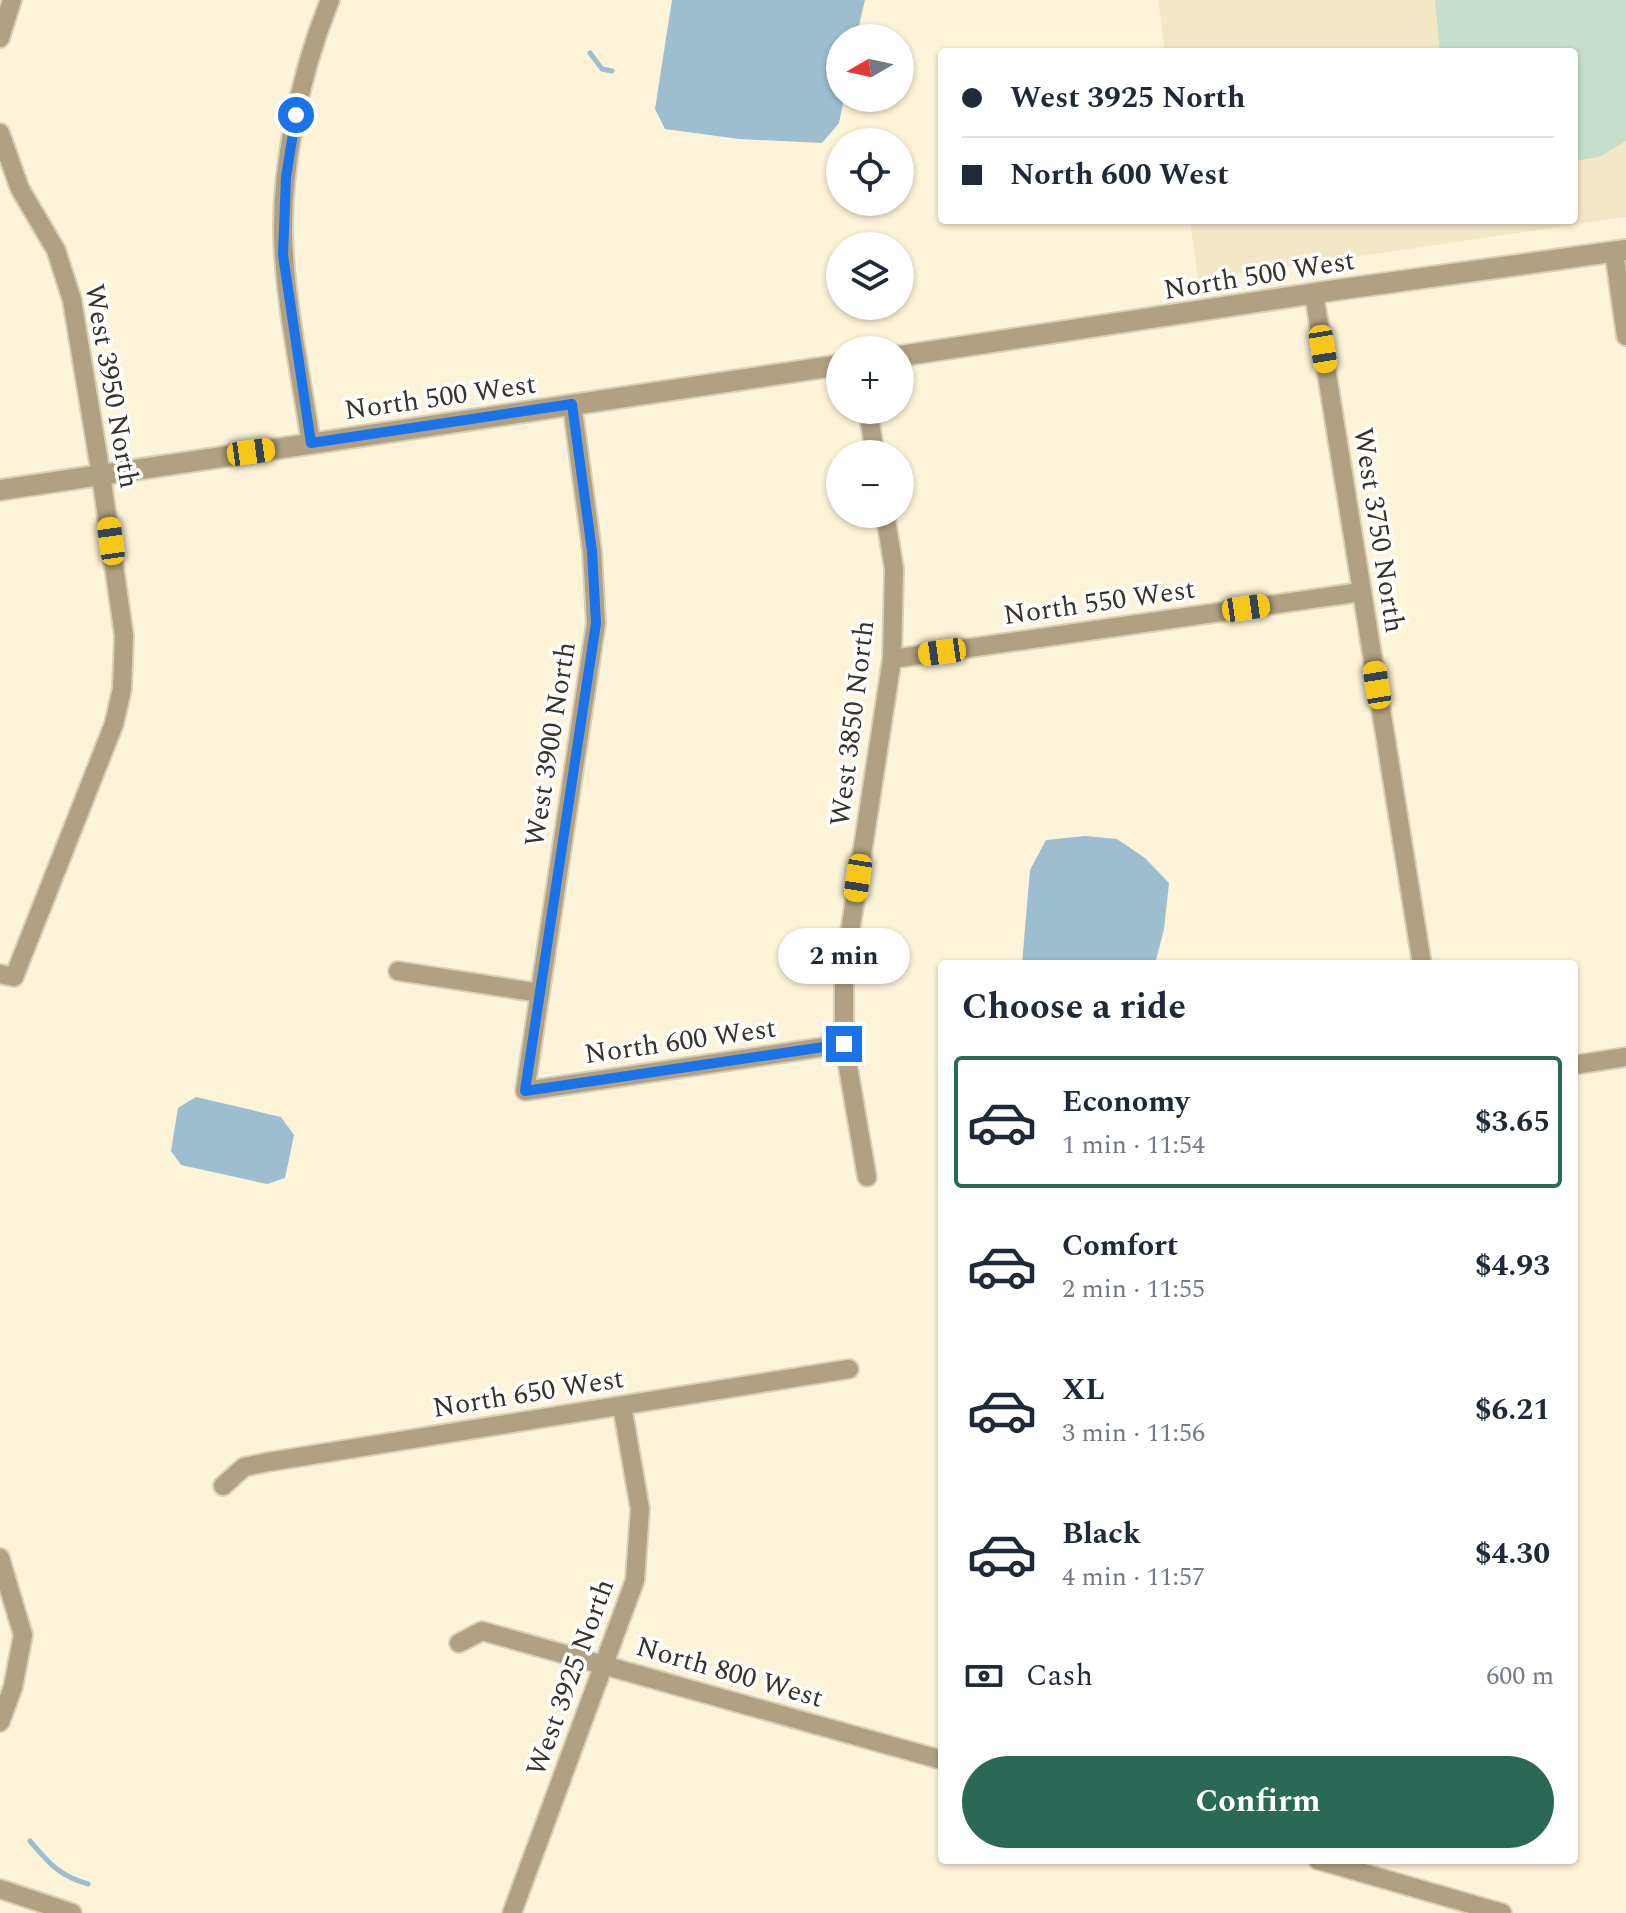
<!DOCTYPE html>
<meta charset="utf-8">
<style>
:root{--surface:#fff;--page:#f6f6f7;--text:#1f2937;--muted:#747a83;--line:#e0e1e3;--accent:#296956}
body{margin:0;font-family:Spectral,serif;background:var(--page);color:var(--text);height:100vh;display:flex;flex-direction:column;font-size:30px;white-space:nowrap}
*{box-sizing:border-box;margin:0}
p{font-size:26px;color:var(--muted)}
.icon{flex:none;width:44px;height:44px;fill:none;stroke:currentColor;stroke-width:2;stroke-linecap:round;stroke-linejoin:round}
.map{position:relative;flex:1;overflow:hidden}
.panel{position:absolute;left:938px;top:960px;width:640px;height:904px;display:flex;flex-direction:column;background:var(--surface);border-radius:8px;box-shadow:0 2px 6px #0004}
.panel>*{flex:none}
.guide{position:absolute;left:938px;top:48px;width:640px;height:176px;border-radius:8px;box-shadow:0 2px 6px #0004;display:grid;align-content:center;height:176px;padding:0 24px;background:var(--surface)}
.needle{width:52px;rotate:261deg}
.buttons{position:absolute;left:826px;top:24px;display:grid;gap:16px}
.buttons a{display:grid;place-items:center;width:88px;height:88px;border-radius:50%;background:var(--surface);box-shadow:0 2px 6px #0004;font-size:40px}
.end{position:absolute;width:36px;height:36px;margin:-18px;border:10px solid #1a73e8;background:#fff;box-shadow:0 0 0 4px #fff}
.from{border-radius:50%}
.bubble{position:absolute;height:56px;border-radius:28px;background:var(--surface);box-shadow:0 2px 6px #0004;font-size:26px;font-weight:700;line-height:56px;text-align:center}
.car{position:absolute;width:24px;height:48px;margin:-24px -12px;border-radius:10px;box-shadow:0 0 6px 2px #0007;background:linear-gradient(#f5c518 24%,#345 0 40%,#f5c518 0 76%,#345 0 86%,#f5c518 0)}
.guide b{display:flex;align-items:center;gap:28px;height:76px;font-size:30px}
.guide b+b{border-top:2px solid var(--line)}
.guide i{width:20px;height:20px;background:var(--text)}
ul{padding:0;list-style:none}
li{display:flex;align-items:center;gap:24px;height:132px;margin:0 16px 12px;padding:0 8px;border:4px solid transparent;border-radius:8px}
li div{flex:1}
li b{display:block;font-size:30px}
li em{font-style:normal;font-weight:700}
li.selected{border-color:var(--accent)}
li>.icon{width:72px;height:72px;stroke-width:1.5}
h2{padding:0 24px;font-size:36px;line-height:96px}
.pay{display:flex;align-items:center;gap:20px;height:88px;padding:0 24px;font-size:30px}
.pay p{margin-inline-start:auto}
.cta{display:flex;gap:16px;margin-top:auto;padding:16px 24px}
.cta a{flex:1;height:92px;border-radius:48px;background:var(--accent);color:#fff;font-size:32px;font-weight:700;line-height:92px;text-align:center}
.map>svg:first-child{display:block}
</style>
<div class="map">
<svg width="1626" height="1913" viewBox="0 0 1626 1913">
<rect width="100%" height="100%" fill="#fcf3d8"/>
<path fill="#f3e7c6" d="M1158,0H1626V217L1198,280L1190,220H1574V52H1165Z"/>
<path fill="#c5dece" d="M1435,0H1626V141L1599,157L1574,161V52H1440Z"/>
<g fill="#9cbecf">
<path d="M672,0H865L856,38H840V98H844L839,123L822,143L739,139L665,129L655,109Z"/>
<path d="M1085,836L1117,839L1145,858L1169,883L1164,929L1155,964H1022L1030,870L1046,840Z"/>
<path d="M196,1097L281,1117L294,1135L285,1178L267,1184L181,1165L171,1151L178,1108Z"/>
</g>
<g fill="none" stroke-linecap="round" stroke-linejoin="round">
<g stroke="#9cbecf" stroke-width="5">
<path d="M590,53L602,69L612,71"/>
<path d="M30,1841C49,1863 59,1876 88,1884"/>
</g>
<defs>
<g id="minor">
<path d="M0,38L12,0"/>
<path d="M0,133L20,189L56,250L72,300L101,475L124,636L122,689L114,724L14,977L0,974"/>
<path d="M1614,251L1626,336"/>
<path d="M1314,294L1422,964"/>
<path d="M572,404L592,551L596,623L525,1091L844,1044"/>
<path d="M868,410L875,454"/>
<path d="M311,443C302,383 288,316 284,256C278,176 300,73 330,0"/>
<path d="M892,659L1361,592"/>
<path d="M398,971L540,993"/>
<path d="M1574,1065L1626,1057"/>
<path d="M867,1177L844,1044V971L892,659L894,569L885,514"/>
<path d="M223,1486L244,1467L268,1462L849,1369"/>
<path d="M0,1558L23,1635L13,1687L0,1722"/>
<path d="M459,1643L482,1631L942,1760"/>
<path d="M1318,1860L1502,1913"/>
<path d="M0,1889L72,1913"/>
<path d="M512,1913L635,1580L640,1509L622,1406"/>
</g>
<g id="tertiary">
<path d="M900,356L1336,290L1626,250"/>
<path d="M0,490L840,365"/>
</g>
</defs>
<use href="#minor" stroke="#d9d0b8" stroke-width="22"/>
<use href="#tertiary" stroke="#d9d0b8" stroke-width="24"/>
<use href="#minor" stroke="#b1a182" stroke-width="18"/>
<use href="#tertiary" stroke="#b1a182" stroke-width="20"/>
</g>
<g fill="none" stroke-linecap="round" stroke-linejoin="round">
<path stroke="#1a73e8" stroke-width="10" d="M296,115L286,177L283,255L311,443L572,404L592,551L596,623L525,1091L844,1044"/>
</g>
<g text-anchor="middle" stroke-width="7" stroke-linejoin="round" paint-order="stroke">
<g font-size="28" fill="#373329" stroke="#fff">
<text transform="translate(1259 274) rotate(-9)" y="10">North 500 West</text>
<text transform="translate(113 386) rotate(80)" y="10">West 3950 North</text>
<text transform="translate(440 396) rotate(-8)" y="10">North 500 West</text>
<text transform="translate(1380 530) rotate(81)" y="10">West 3750 North</text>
<text transform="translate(1099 601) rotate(-8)" y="10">North 550 West</text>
<text transform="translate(851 723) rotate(-83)" y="10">West 3850 North</text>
<text transform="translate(549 744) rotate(-81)" y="10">West 3900 North</text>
<text transform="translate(680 1040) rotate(-8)" y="10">North 600 West</text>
<text transform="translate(528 1392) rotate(-9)" y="10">North 650 West</text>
<text transform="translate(730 1671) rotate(16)" y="10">North 800 West</text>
<text transform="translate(569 1677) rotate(-70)" y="10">West 3925 North</text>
</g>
</g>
</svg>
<div class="buttons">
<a><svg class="needle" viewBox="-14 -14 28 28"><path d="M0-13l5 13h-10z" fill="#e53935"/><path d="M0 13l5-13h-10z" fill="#747a83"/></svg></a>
<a><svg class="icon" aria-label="locate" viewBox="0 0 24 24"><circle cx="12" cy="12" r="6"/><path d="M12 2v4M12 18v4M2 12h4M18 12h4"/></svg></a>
<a><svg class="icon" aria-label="layers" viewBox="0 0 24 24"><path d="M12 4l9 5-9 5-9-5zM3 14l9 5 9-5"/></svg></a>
<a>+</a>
<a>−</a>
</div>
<i class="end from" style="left:296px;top:115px"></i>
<i class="end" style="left:844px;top:1044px"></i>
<div class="bubble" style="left:778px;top:928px;width:132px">2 min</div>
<i class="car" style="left:1323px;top:349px;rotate:171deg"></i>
<i class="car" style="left:251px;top:452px;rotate:82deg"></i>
<i class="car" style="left:111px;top:541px;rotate:352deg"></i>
<i class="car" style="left:1246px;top:608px;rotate:82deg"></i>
<i class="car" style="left:942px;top:652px;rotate:262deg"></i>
<i class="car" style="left:1377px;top:685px;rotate:351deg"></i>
<i class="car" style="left:858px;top:878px;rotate:189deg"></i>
<div class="guide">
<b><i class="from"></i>West 3925 North</b>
<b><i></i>North 600 West</b>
</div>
<section class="panel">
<h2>Choose a ride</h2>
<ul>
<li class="selected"><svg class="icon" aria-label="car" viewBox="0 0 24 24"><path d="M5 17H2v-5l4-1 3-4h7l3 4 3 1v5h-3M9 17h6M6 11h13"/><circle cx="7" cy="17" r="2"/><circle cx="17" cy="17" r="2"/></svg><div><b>Economy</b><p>1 min · 11:54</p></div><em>$3.65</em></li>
<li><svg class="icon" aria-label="car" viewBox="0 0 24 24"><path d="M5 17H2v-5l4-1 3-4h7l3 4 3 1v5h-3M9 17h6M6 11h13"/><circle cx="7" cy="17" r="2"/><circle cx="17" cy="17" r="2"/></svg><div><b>Comfort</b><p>2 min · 11:55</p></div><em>$4.93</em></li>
<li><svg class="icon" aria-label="car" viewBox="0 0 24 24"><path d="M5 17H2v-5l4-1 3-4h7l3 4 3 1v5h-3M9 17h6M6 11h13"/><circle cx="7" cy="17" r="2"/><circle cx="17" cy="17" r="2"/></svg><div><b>XL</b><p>3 min · 11:56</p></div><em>$6.21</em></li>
<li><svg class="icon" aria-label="car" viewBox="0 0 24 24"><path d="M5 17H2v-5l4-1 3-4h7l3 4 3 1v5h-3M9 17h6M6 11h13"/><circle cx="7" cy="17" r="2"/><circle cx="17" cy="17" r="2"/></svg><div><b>Black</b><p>4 min · 11:57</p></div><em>$4.30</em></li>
</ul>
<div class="pay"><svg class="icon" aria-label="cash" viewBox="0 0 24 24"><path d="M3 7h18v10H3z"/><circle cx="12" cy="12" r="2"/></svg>Cash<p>600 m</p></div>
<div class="cta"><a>Confirm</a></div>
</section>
</div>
